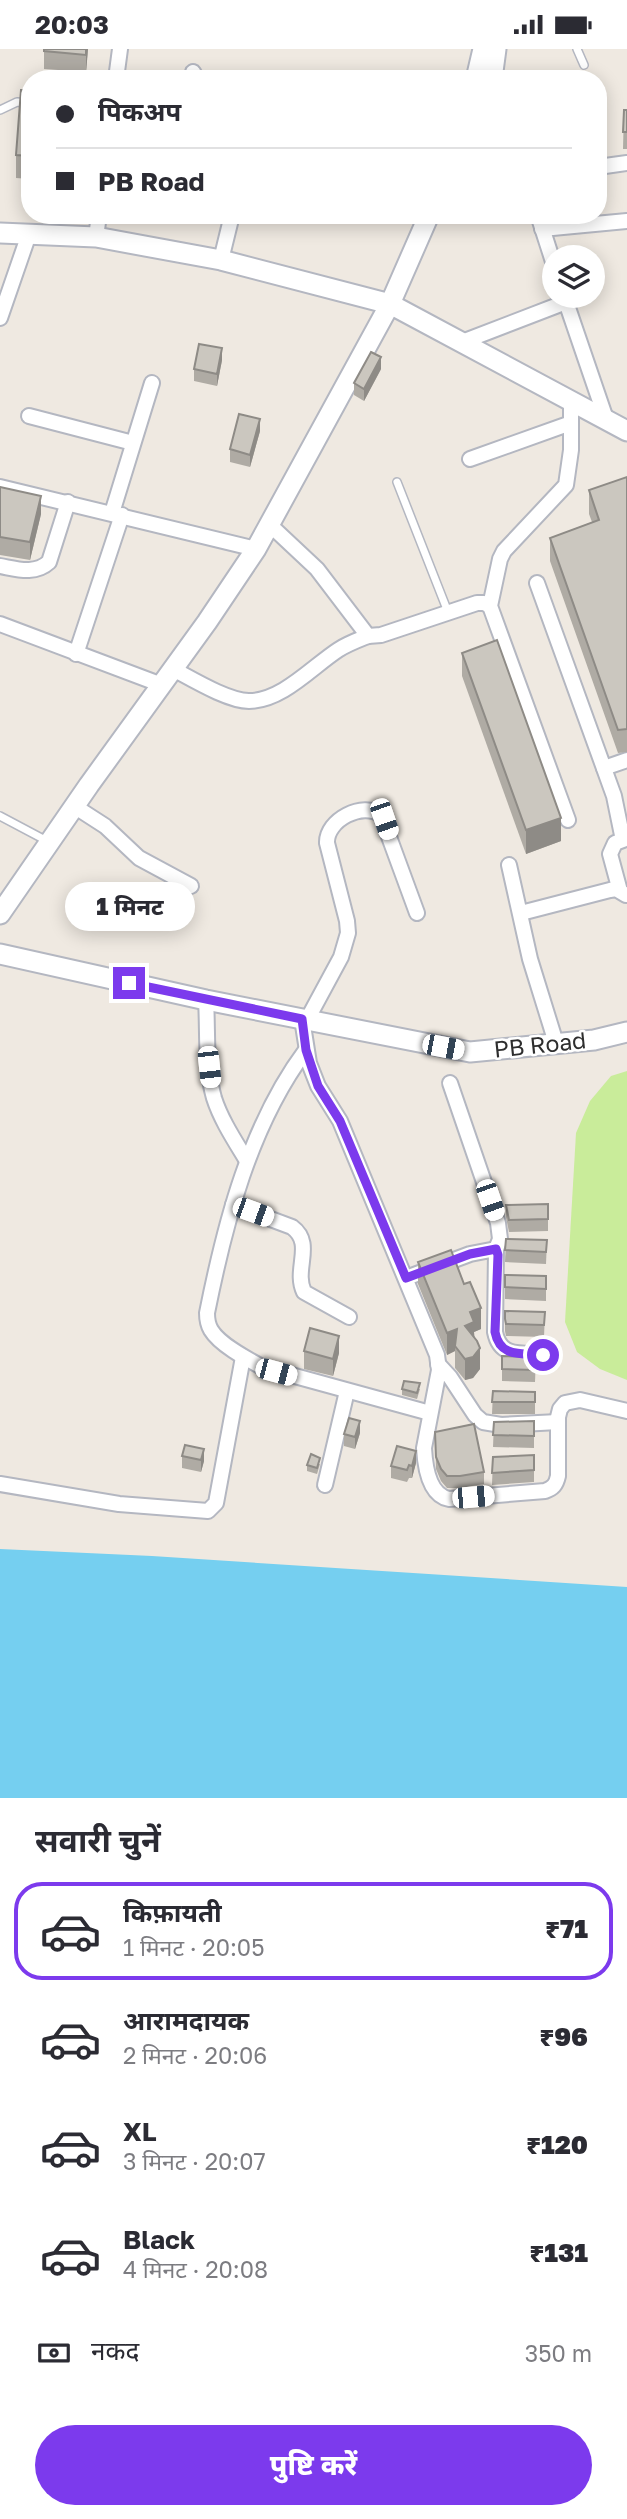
<!DOCTYPE html>
<html lang="hi">
<meta charset="utf-8">
<style>
:root{--surface:#fff;--page:#f7f7f7;--text:#2b2b33;--muted:#7c7c81;--line:#e1e1e2;--accent:#7c3aed}
body{margin:0;font-family:"Golos Text","Noto Sans Devanagari",sans-serif;background:var(--page);color:var(--text);height:100vh;display:flex;flex-direction:column;font-size:26px;white-space:nowrap}
*{box-sizing:border-box;margin:0}
p{font-size:23px;color:var(--muted)}
.icon{flex:none;width:38px;height:38px;fill:none;stroke:currentColor;stroke-width:2;stroke-linecap:round;stroke-linejoin:round}
.map{position:relative;height:1749px;overflow:hidden}
.drawer{display:flex;flex-direction:column;background:var(--surface);flex:1}
.drawer>*{flex:none}
.top-card{position:absolute;left:21px;top:21px;width:586px;height:154px;border-radius:28px;box-shadow:0 4px 18px #0003;display:grid;align-content:center;height:154px;padding:0 35px;background:var(--surface)}
.buttons{position:absolute;left:542px;top:196px;display:grid;gap:14px}
.buttons a{display:grid;place-items:center;width:63px;height:63px;border-radius:50%;background:var(--surface);box-shadow:0 4px 18px #0003;font-size:35px}
.end{position:absolute;width:32px;height:32px;margin:-16px;border:9px solid #7c3aed;background:#fff;box-shadow:0 0 0 4px #fff}
.from{border-radius:50%}
.bubble{position:absolute;height:49px;border-radius:24px;background:var(--surface);box-shadow:0 4px 18px #0003;font-size:23px;font-weight:800;line-height:49px;text-align:center}
.car{position:absolute;width:21px;height:42px;margin:-21px -10px;border-radius:9px;box-shadow:0 0 5px 2px #0007;background:linear-gradient(#fff 24%,#345 0 40%,#fff 0 76%,#345 0 86%,#fff 0)}
.top-card b{display:flex;align-items:center;gap:24px;height:66px;font-size:26px}
.top-card b+b{border-top:2px solid var(--line)}
.top-card i{width:18px;height:18px;background:var(--text)}
ul{padding:0;list-style:none}
li{display:flex;align-items:center;gap:21px;height:98px;margin:0 14px 10px;padding:0 21px;border:4px solid transparent;border-radius:28px}
li div{flex:1}
li b{display:block;font-size:26px}
li em{font-style:normal;font-weight:800}
li.on{border-color:var(--accent)}
li>.icon{width:63px;height:63px;stroke-width:1.5}
h2{padding:0 35px;font-size:32px;line-height:84px}
.pay{display:flex;align-items:center;gap:18px;height:77px;padding:0 35px;font-size:26px}
.pay p{margin-inline-start:auto}
.cta{display:flex;gap:14px;margin-top:auto;padding:14px 35px}
.cta a{flex:1;height:80px;border-radius:42px;background:var(--accent);color:#fff;font-size:28px;font-weight:800;line-height:80px;text-align:center}
.status{display:flex;justify-content:space-between;align-items:center;height:49px;padding:0 35px;background:var(--surface);direction:ltr}
.status svg{height:19px;fill:currentColor}
.map>svg:first-child{display:block}
</style>
<div class="status"><b>20:03</b><svg viewBox="0 0 49 12"><path d="M0 12V9h3v3zM5 12V6h3v6zM10 12V3h3v9zM15 12V0h3v12zM26 1h20v11H26zM47 4h2v5h-2z"/></svg></div>
<div class="map">
<svg width="627" height="1749" viewBox="0 0 627 1749">
<rect width="100%" height="100%" fill="#efe9e1"/>
<path fill="#c9ec9a" d="M627,1022V1331L600,1320L577,1303L565,1273L576,1084L590,1052L611,1027Z"/>
<path fill="#75cff0" d="M0,1500L152,1507L627,1538V1749H0Z"/>
<g fill="none" stroke-linecap="round" stroke-linejoin="round">
<defs>
<g id="lane">
<path d="M577,0L584,16"/>
<path d="M0,61L17,53L30,54"/>
<path d="M397,433L448,563"/>
<path d="M0,767L49,793"/>
</g>
<g id="street">
<path d="M193,23L197,30"/>
<path d="M116,30L120,0"/>
<path d="M598,118L627,114"/>
<path d="M538,166L555,219"/>
<path d="M542,180L627,172"/>
<path d="M96,188L99,166"/>
<path d="M221,211L232,166"/>
<path d="M564,247L606,370"/>
<path d="M0,269L29,185"/>
<path d="M462,293L566,253"/>
<path d="M29,367L133,394"/>
<path d="M470,410L571,374"/>
<path d="M0,438L256,500"/>
<path d="M112,464L152,334"/>
<path d="M269,475L317,520L368,587L381,586L477,554H484L490,557"/>
<path d="M0,517C17,520 35,526 49,513L68,453"/>
<path d="M537,534L614,747L623,791L615,794L610,805L620,842"/>
<path d="M0,575L162,636"/>
<path d="M76,605L122,466"/>
<path d="M173,620C192,630 228,652 249,652C282,652 312,618 338,601C347,595 358,591 368,587"/>
<path d="M604,719L627,711"/>
<path d="M74,757L105,777L139,809L191,837"/>
<path d="M568,771L490,557L500,510L504,502L566,436L571,401V351"/>
<path d="M509,816L530,910L556,994"/>
<path d="M521,864L610,841L616,840L626,846"/>
<path d="M206,951C208,983 205,1018 214,1049C221,1071 235,1092 247,1112"/>
<path d="M302,970L309,1014L318,1037L340,1072L437,1306L439,1321L424,1399C425,1417 429,1446 449,1450L545,1442C553,1439 556,1436 558,1427V1368L560,1360L565,1354L580,1351L627,1362"/>
<path d="M307,971L341,908L348,884L347,872L327,794C326,771 363,752 381,766L417,864"/>
<path d="M306,1001C250,1076 225,1174 207,1264C207,1270 208,1276 211,1281C220,1296 247,1310 262,1318L430,1364"/>
<path d="M450,1034L498,1174L500,1190L496,1200"/>
<path d="M233,1156L292,1178C315,1195 293,1220 304,1243L349,1268"/>
<path d="M406,1229L470,1205L496,1200L495,1283C500,1309 521,1304 543,1305"/>
<path d="M438,1315L450,1328L475,1366L483,1373L501,1376L558,1373"/>
<path d="M0,1435L119,1455L208,1462L216,1454L243,1308"/>
<path d="M325,1436L347,1342"/>
</g>
<g id="secondary">
<path d="M476,30L483,0"/>
<path d="M492,30L496,0"/>
<path d="M0,184L96,188L221,211L390,255L627,382"/>
<path d="M0,865L89,736L207,573L256,500L390,255L429,166"/>
<path d="M0,905L206,951L470,1003L594,991L627,983"/>
</g>
</defs>
<use href="#lane" stroke="#b4b7c1" stroke-width="10"/>
<use href="#street" stroke="#b4b7c1" stroke-width="18"/>
<use href="#secondary" stroke="#b4b7c1" stroke-width="23"/>
<use href="#lane" stroke="#fff" stroke-width="7"/>
<use href="#street" stroke="#fff" stroke-width="14"/>
<use href="#secondary" stroke="#fff" stroke-width="19"/>
</g>
<g fill="#afaba4">
<path d="M44,0H88L86,23L44,20Z"/>
<path d="M30,41V130L16,129V106Z"/>
<path d="M624,61H627V100H623Z"/>
<path d="M222,311L217,337L194,332V320Z"/>
<path d="M381,320L364,352L354,346V334Z"/>
<path d="M260,382L250,418L230,413V400Z"/>
<path d="M627,428V703L618,704L550,512V489L592,473L589,465V441Z"/>
<path d="M0,438L41,465L30,511L0,506Z"/>
<path d="M462,604L561,792L526,805L462,627Z"/>
<path d="M548,1155V1182L509,1183L506,1168V1156Z"/>
<path d="M506,1190L547,1191L546,1215L505,1213Z"/>
<path d="M418,1213L464,1235L481,1280L474,1283L480,1320L473,1329L465,1331L455,1319V1302L447,1306L418,1235Z"/>
<path d="M505,1226L546,1227V1252L505,1250Z"/>
<path d="M505,1262L545,1263L544,1288L506,1287L505,1282Z"/>
<path d="M304,1302L339,1304L333,1327L304,1320Z"/>
<path d="M502,1307L536,1308L535,1333L502,1332Z"/>
<path d="M402,1340H420L417,1350L402,1346Z"/>
<path d="M493,1342L535,1343V1365H492Z"/>
<path d="M534,1372V1399L493,1398L494,1373Z"/>
<path d="M435,1383L484,1423V1435L460,1439H447L441,1432L436,1420Z"/>
<path d="M360,1384L355,1400L344,1397V1385Z"/>
<path d="M204,1400V1412L201,1423L182,1419V1407Z"/>
<path d="M534,1406V1433L492,1436L493,1408Z"/>
<path d="M416,1414L412,1429H409L407,1433L391,1429V1417Z"/>
<path d="M320,1415L317,1425L307,1422V1416Z"/>
</g>
<g fill="#8e8b86">
<path d="M86,0H88L86,23Z"/>
<path d="M222,299V311L217,337V325Z"/>
<path d="M381,308V320L364,352V340Z"/>
<path d="M260,370V382L250,418V406Z"/>
<path d="M41,447V465L30,511V493Z"/>
<path d="M561,769V792L526,805V781Z"/>
<path d="M481,1259V1280L474,1283V1294L465,1277L470,1263Z"/>
<path d="M457,1280L455,1302L447,1306V1284Z"/>
<path d="M339,1287V1304L333,1327V1310Z"/>
<path d="M480,1299V1320L473,1329L465,1331V1310Z"/>
<path d="M360,1372V1384L355,1400V1388Z"/>
<path d="M204,1400V1412L201,1423V1411Z"/>
<path d="M416,1402V1414L412,1429V1417Z"/>
</g>
<g fill="#cbc7bf" stroke="#8e8b86" stroke-width="2">
<path d="M44,0H86V6L44,2Z"/>
<path d="M21,41H30V107L16,106Z"/>
<path d="M624,61H627V83H623Z"/>
<path d="M199,295L222,299L217,325L194,320Z"/>
<path d="M371,303L381,308L364,340L354,334Z"/>
<path d="M239,365L260,370L250,406L230,400Z"/>
<path d="M627,428V680L618,681L550,489L599,471L589,441Z"/>
<path d="M0,438L41,447L30,493L0,488Z"/>
<path d="M497,591L561,769L526,781L462,604Z"/>
<path d="M548,1155V1170L509,1171L506,1156Z"/>
<path d="M506,1190L547,1191L546,1203L505,1201Z"/>
<path d="M451,1201L464,1235L470,1233L481,1259L470,1263L474,1273L465,1277L477,1292L480,1299L473,1308L465,1310L455,1297L457,1280L447,1284L418,1213Z"/>
<path d="M505,1226L546,1227V1240L505,1238Z"/>
<path d="M505,1262L545,1263L544,1276L506,1275L505,1270Z"/>
<path d="M310,1279L339,1287L333,1310L304,1302Z"/>
<path d="M502,1307L536,1308L535,1321L502,1320Z"/>
<path d="M404,1332L420,1334L417,1344L402,1340Z"/>
<path d="M493,1342L535,1343V1353H492Z"/>
<path d="M349,1369L360,1372L355,1388L344,1385Z"/>
<path d="M534,1372V1387L493,1386L494,1373Z"/>
<path d="M474,1375L484,1423L460,1427H447L441,1420L436,1408L435,1383Z"/>
<path d="M185,1396L204,1400L201,1411L182,1407Z"/>
<path d="M397,1397L416,1402L412,1417L409,1416L407,1421L391,1417Z"/>
<path d="M311,1405L320,1409L317,1419L307,1416Z"/>
<path d="M534,1406V1421L492,1424L493,1408Z"/>
</g>
<g fill="none" stroke-linecap="round" stroke-linejoin="round">
<path stroke="#7c3aed" stroke-width="9" d="M129,934L302,970L306,1001L318,1037L340,1072L406,1229L470,1205L496,1200L498,1206L495,1283C500,1309 521,1304 543,1306"/>
</g>
<g text-anchor="middle" stroke-width="5" stroke-linejoin="round" paint-order="stroke">
<g font-size="23" fill="#2e2e2e" stroke="#fff">
<text transform="translate(540 996) rotate(-6)" y="8">PB Road</text>
</g>
</g>
</svg>
<div class="buttons">
<a><svg class="icon" aria-label="layers" viewBox="0 0 24 24"><path d="M12 4l9 5-9 5-9-5zM3 14l9 5 9-5"/></svg></a>
</div>
<i class="end from" style="left:543px;top:1306px"></i>
<i class="end" style="left:129px;top:934px"></i>
<div class="bubble" style="left:65px;top:833px;width:130px">1 मिनट</div>
<i class="car" style="left:384px;top:770px;rotate:161deg"></i>
<i class="car" style="left:443px;top:998px;rotate:101deg"></i>
<i class="car" style="left:209px;top:1018px;rotate:174deg"></i>
<i class="car" style="left:490px;top:1151px;rotate:161deg"></i>
<i class="car" style="left:253px;top:1163px;rotate:110deg"></i>
<i class="car" style="left:276px;top:1323px;rotate:105deg"></i>
<i class="car" style="left:473px;top:1448px;rotate:85deg"></i>
<div class="top-card">
<b><i class="from"></i>पिकअप</b>
<b><i></i>PB Road</b>
</div>
</div>
<section class="drawer">
<h2>सवारी चुनें</h2>
<ul>
<li class="on"><svg class="icon" aria-label="car" viewBox="0 0 24 24"><path d="M5 17H2v-5l4-1 3-4h7l3 4 3 1v5h-3M9 17h6M6 11h13"/><circle cx="7" cy="17" r="2"/><circle cx="17" cy="17" r="2"/></svg><div><b>किफ़ायती</b><p>1 मिनट · 20:05</p></div><em>₹71</em></li>
<li><svg class="icon" aria-label="car" viewBox="0 0 24 24"><path d="M5 17H2v-5l4-1 3-4h7l3 4 3 1v5h-3M9 17h6M6 11h13"/><circle cx="7" cy="17" r="2"/><circle cx="17" cy="17" r="2"/></svg><div><b>आरामदायक</b><p>2 मिनट · 20:06</p></div><em>₹96</em></li>
<li><svg class="icon" aria-label="car" viewBox="0 0 24 24"><path d="M5 17H2v-5l4-1 3-4h7l3 4 3 1v5h-3M9 17h6M6 11h13"/><circle cx="7" cy="17" r="2"/><circle cx="17" cy="17" r="2"/></svg><div><b>XL</b><p>3 मिनट · 20:07</p></div><em>₹120</em></li>
<li><svg class="icon" aria-label="car" viewBox="0 0 24 24"><path d="M5 17H2v-5l4-1 3-4h7l3 4 3 1v5h-3M9 17h6M6 11h13"/><circle cx="7" cy="17" r="2"/><circle cx="17" cy="17" r="2"/></svg><div><b>Black</b><p>4 मिनट · 20:08</p></div><em>₹131</em></li>
</ul>
<div class="pay"><svg class="icon" aria-label="cash" viewBox="0 0 24 24"><path d="M3 7h18v10H3z"/><circle cx="12" cy="12" r="2"/></svg>नकद<p>350 m</p></div>
<div class="cta"><a>पुष्टि करें</a></div>
</section>
